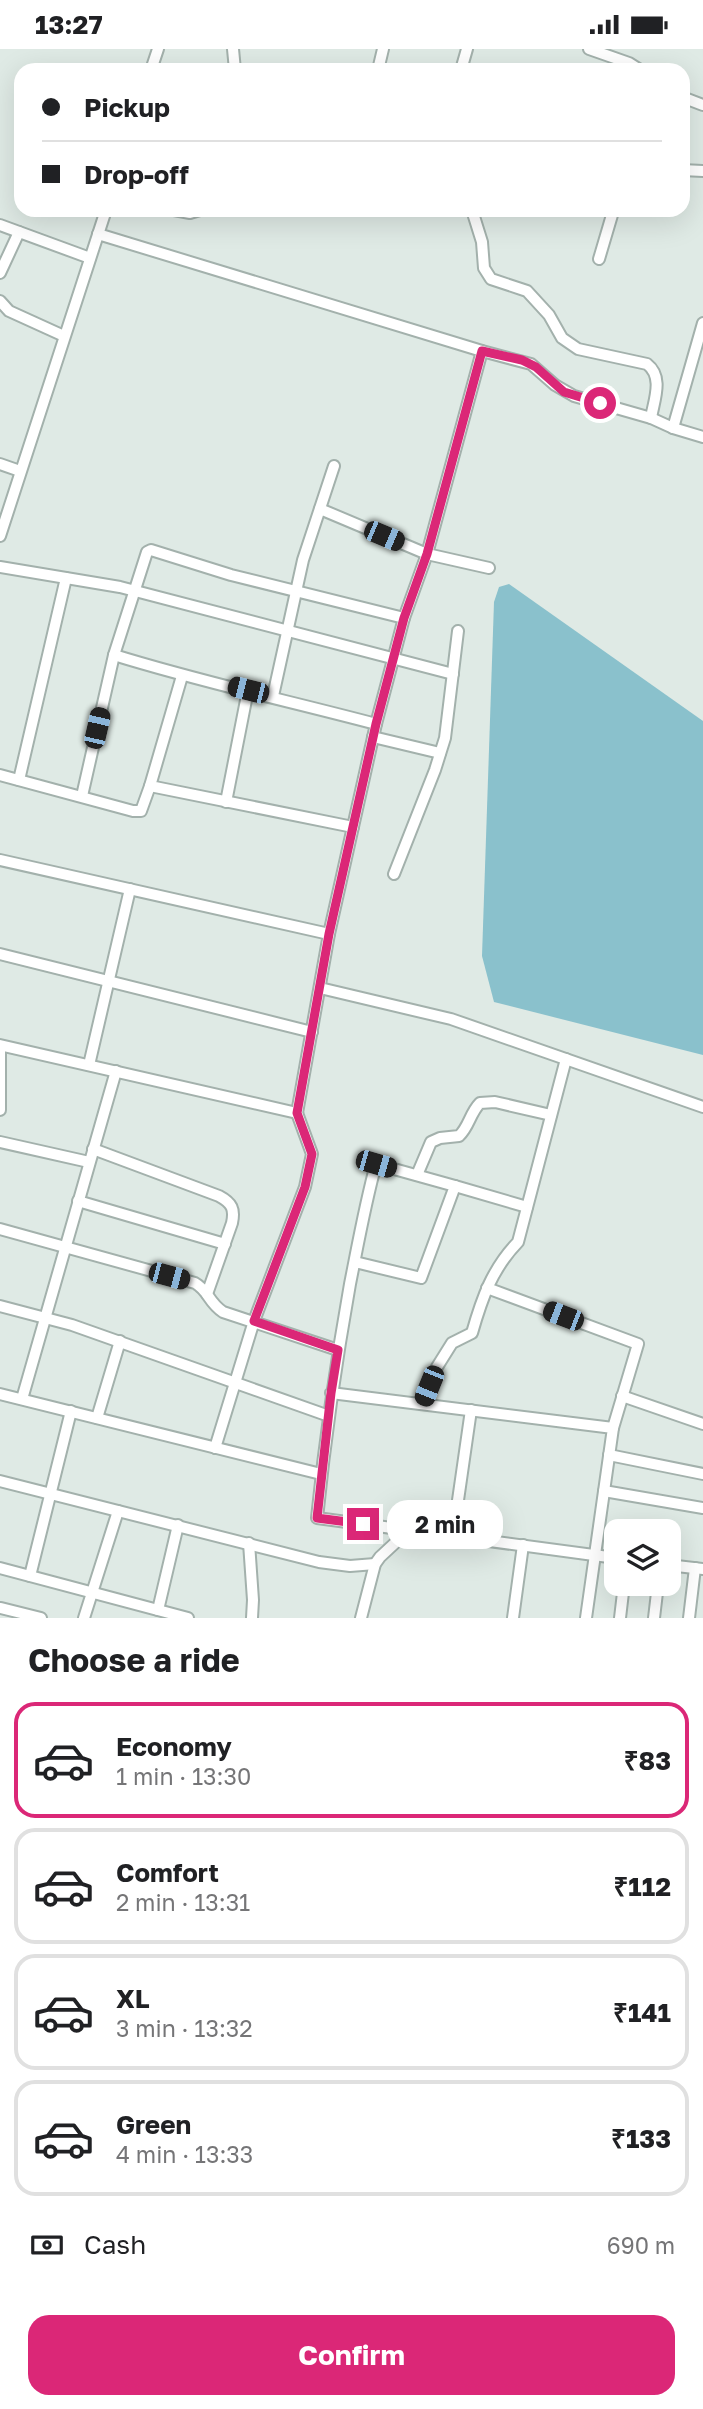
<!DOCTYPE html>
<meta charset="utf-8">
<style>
:root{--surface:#fff;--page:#f6f6f6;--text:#202124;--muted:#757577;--line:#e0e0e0;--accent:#db2777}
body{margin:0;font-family:"Golos Text",sans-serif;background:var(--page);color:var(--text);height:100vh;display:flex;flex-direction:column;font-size:26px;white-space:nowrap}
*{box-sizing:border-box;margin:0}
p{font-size:23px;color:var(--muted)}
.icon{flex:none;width:38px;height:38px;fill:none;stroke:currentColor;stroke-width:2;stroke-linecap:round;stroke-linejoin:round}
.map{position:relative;height:1569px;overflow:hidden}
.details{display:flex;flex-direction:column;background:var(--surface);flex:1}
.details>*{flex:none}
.hud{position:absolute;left:14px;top:14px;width:676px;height:154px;border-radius:21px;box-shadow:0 7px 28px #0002;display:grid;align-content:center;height:154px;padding:0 28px;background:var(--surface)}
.controls{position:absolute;left:604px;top:1470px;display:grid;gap:14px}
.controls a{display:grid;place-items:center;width:77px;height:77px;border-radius:14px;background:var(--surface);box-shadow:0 7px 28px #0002;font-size:35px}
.end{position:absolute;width:32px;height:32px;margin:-16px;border:9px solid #db2777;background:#fff;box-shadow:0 0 0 4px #fff}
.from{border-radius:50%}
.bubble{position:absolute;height:49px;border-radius:21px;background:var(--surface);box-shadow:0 7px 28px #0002;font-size:23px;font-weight:700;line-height:49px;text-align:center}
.car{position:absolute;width:21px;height:42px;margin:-21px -10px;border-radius:9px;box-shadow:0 0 5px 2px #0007;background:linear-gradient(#222 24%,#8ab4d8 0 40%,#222 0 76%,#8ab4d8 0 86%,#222 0)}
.hud b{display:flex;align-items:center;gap:24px;height:66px;font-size:26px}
.hud b+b{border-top:2px solid var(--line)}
.hud i{width:18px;height:18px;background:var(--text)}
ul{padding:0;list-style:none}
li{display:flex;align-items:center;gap:21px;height:116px;margin:0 14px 10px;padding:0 14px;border:4px solid var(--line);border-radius:21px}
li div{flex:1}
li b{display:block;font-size:26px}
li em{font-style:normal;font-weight:700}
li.on{border-color:var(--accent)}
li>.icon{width:63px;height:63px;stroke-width:1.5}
h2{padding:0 28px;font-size:32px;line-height:84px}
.pay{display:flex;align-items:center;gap:18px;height:77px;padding:0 28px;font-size:26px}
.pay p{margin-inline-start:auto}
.button{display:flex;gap:14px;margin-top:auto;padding:14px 28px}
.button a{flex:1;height:80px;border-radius:21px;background:var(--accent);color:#fff;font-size:28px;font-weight:700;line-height:80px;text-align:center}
.status{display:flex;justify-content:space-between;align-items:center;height:49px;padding:0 35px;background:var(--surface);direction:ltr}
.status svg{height:19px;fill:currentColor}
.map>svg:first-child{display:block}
</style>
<div class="status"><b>13:27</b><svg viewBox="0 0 49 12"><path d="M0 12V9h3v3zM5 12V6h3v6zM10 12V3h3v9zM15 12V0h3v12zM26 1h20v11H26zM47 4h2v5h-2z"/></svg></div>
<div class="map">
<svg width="703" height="1569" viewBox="0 0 703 1569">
<rect width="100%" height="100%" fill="#dfeae5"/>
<path fill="#8ac1cc" d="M509,535L703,672V1006L494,953L482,907L494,553L499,538Z"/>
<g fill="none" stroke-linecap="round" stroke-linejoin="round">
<defs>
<g id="street">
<path d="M233,0L235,21"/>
<path d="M589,0L629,14L640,21"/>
<path d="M151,21L158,0"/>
<path d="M378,21L383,0"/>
<path d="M461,21L467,0"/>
<path d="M682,48L703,56"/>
<path d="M682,121L703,122"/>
<path d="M174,161L190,164L200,161"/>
<path d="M472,161L482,193L484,219L491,230L527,242L549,266L562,289L578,300L647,315C664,328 654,351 651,369"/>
<path d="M0,176L90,209"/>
<path d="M98,185L482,302L531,315L555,336L574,347L651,369L673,379L703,388"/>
<path d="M599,210L612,166L611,161"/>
<path d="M0,224L19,183"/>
<path d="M0,252L9,262L64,287"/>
<path d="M673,379L703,274"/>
<path d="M0,415L20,422"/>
<path d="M320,460L427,505L489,519"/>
<path d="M0,487L106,161"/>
<path d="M0,518L120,538L453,625"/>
<path d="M114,606C201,633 289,652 376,675"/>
<path d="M182,627L150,737L353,778"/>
<path d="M273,647L303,511L334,417"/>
<path d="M373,688L440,704"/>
<path d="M0,726L133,762H141L150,737"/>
<path d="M19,731L66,529"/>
<path d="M82,747L114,606L147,503L151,501L231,526L404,569"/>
<path d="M226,753L248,641"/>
<path d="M0,811L329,885L297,1064L0,996"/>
<path d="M394,825L435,721L445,689L458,582"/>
<path d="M329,885L376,675L404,569L427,505L482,302"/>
<path d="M0,905L312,983"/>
<path d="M320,939L451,970L703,1058"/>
<path d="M0,997V1061"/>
<path d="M89,1016L130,840"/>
<path d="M0,1093L89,1113"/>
<path d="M93,1100L219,1147C232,1154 235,1160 232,1174L207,1245"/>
<path d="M417,1126L431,1093L440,1089L459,1087C469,1078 470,1064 480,1054L495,1053L551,1066"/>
<path d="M455,1137L527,1158"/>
<path d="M78,1152L225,1195"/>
<path d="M0,1180L195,1234C209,1242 208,1253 223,1263L338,1301"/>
<path d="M355,1213L421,1229L455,1137L376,1115C365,1155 358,1195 350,1235C336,1313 325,1390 317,1469L616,1509"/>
<path d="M487,1239L638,1295L613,1379"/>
<path d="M0,1257L72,1276L329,1367"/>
<path d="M331,1344L613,1379L586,1569"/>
<path d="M0,1345L321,1425"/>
<path d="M622,1347L703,1375"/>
<path d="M22,1350L116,1022"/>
<path d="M422,1355L437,1318L452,1294L472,1284C482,1249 492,1220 518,1193L566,1010"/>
<path d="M97,1369L120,1292"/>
<path d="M215,1399L254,1272L305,1138L312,1105L297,1064"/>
<path d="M609,1406L703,1425"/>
<path d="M0,1432L319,1513L350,1517L375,1515"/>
<path d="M604,1442L703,1459"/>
<path d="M453,1486L471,1361"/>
<path d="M249,1494L253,1551L252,1569"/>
<path d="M668,1516L703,1520"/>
<path d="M0,1519L188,1569"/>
<path d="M30,1527L71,1362"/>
<path d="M1,1559L41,1569"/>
<path d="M158,1561L178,1476"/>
<path d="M84,1569L118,1462"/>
<path d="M361,1569L375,1515L380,1508L409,1481"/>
<path d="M513,1569L523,1496"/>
<path d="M620,1569L624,1535"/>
<path d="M654,1569L658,1535"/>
<path d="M689,1569L695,1519"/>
</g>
</defs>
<use href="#street" stroke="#a3b1ac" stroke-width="14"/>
<use href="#street" stroke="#fff" stroke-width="10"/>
</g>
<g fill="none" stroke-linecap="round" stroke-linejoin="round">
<path stroke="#db2777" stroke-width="9" d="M363,1475L317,1469L331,1344L338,1301L254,1272L305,1138L312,1105L297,1064L329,885L376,675L404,569L427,505L482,302L522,311L536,318L564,343L600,354"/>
</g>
</svg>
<div class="controls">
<a><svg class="icon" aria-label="layers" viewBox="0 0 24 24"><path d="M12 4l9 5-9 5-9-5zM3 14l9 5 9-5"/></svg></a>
</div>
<i class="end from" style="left:600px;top:354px"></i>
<i class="end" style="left:363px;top:1475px"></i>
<div class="bubble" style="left:387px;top:1451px;width:116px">2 min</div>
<i class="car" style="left:384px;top:487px;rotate:113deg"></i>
<i class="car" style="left:248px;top:641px;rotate:284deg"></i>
<i class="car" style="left:97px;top:679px;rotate:13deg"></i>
<i class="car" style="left:376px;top:1115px;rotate:106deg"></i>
<i class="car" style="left:169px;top:1227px;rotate:105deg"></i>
<i class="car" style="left:563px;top:1267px;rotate:291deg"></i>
<i class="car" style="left:429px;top:1337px;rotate:202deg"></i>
<div class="hud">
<b><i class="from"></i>Pickup</b>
<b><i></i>Drop-off</b>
</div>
</div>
<section class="details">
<h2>Choose a ride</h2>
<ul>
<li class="on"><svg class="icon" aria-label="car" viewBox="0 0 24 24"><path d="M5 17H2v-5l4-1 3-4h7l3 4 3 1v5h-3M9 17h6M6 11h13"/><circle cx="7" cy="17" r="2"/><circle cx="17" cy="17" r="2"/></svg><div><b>Economy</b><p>1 min · 13:30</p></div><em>₹83</em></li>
<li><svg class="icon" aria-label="car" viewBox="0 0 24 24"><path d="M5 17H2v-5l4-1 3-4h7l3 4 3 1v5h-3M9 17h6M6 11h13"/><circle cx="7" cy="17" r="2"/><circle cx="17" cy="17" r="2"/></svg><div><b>Comfort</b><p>2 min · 13:31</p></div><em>₹112</em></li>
<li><svg class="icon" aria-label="car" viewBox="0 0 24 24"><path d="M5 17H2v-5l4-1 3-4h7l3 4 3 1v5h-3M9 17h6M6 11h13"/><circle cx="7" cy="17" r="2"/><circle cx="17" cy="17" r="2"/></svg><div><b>XL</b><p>3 min · 13:32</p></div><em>₹141</em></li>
<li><svg class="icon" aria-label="car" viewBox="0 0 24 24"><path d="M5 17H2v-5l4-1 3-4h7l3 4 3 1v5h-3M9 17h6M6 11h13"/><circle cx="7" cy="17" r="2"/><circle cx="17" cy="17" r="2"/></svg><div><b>Green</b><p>4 min · 13:33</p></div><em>₹133</em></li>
</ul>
<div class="pay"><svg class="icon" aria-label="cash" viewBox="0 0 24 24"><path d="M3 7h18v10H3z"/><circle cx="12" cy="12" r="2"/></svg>Cash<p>690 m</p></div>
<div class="button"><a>Confirm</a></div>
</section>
